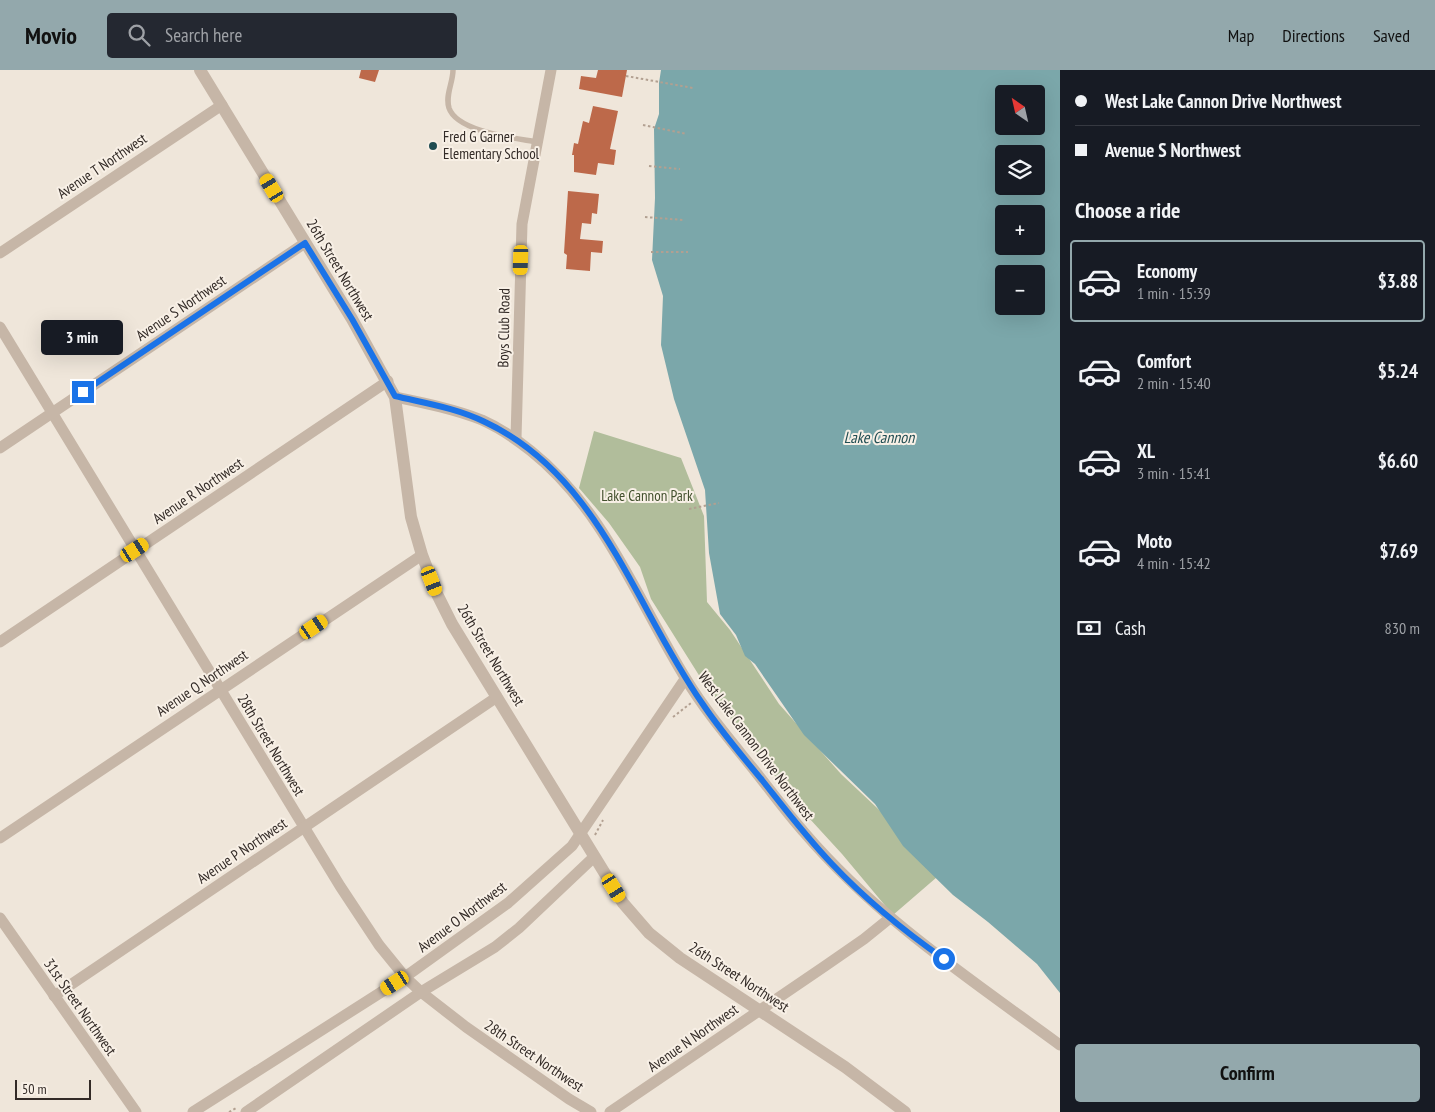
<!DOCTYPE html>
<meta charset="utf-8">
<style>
:root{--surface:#171b24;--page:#242831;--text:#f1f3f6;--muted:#9ea1a6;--line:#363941;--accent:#93a8ac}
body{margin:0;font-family:"PT Sans Narrow",sans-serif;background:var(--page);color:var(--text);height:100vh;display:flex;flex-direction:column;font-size:19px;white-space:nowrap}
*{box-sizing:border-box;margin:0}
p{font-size:16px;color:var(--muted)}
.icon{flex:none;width:28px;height:28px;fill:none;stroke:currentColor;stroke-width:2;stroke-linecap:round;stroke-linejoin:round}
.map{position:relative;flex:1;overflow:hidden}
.panel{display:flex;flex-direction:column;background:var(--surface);width:375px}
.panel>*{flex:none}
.banner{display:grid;align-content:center;height:110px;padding:0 15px;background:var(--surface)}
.needle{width:32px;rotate:326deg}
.controls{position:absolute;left:995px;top:15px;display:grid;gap:10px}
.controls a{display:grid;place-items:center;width:50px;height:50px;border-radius:5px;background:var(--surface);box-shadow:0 5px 20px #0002;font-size:25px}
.scale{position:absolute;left:15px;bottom:12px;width:76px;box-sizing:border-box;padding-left:5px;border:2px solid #332b27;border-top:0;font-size:14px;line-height:18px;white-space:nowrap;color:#332b27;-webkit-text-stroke:4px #f8f0e6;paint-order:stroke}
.end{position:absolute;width:22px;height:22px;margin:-11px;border:6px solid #1a73e8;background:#fff;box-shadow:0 0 0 2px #fff}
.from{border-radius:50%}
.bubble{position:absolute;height:35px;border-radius:5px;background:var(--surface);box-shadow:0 5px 20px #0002;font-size:16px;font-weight:700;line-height:35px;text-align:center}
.car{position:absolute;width:15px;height:30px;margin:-15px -8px;border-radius:6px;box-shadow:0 0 4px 1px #0007;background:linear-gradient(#f5c518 24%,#345 0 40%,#f5c518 0 76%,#345 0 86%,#f5c518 0)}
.banner b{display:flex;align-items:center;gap:18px;height:48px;font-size:19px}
.banner b+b{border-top:1px solid var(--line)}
.banner i{width:12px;height:12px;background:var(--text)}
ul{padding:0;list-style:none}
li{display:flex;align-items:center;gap:15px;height:82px;margin:0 10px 8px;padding:0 5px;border:2px solid transparent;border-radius:5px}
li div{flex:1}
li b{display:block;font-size:19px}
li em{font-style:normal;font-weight:700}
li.current{border-color:var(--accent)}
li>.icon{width:45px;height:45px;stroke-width:1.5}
h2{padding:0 15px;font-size:22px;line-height:60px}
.pay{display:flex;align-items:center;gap:12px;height:55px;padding:0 15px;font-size:19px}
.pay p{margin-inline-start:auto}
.primary-button{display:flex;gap:10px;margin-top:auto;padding:10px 15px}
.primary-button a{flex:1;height:58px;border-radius:5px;background:var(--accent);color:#111;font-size:20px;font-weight:700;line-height:58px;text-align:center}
header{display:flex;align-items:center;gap:30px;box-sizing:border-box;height:70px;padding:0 25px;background:var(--accent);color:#111}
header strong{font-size:24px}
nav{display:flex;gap:28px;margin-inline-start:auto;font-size:18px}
.search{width:350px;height:45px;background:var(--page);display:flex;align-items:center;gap:12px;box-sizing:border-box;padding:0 18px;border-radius:5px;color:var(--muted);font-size:19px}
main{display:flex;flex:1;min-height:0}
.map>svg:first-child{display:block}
</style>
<header>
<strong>Movio</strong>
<div class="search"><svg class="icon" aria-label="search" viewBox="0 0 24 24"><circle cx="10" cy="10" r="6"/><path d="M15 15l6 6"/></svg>Search here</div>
<nav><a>Map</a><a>Directions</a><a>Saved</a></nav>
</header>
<main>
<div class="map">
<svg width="1060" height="1042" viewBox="0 0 1060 1042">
<rect width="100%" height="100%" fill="#efe6da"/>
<path fill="#b1bd9b" d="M594,361L681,388L704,446L707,532L730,560L779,634L841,704L944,801L893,845L842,784L798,736L707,618L651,529L640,497L609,453L579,418Z"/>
<path fill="#7ba7aa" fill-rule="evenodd" d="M661,0H1060V923L1037,894L988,852L953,825L903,776L875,734L804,665L755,594L745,586L736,565L720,544L709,483L705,420L674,329L661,275L663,226L652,190L655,128L654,59L659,44V13ZM1004,24H1036V56H1004ZM1004,84H1036V116H1004ZM1004,144H1036V176H1004ZM1004,204H1036V236H1004Z"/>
<g fill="#bd694a">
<path d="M361,0H379L375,12L359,8Z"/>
<path d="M598,0H627L622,27L579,19L581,6L596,8Z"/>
<path d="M593,36L618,41L610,79L616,80L614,95L598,93L596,105L574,102V85H572L574,73L578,74L583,51L589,53Z"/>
<path d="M568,121L599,124L597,144L592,143L591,154L582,153L580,169L603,171L602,183L591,182L590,201L566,199L567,185L564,183Z"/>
</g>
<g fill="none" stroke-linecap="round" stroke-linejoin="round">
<g stroke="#b2a091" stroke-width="2" stroke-dasharray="2.5 2.5" stroke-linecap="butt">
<path d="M626,6L693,18"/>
<path d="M643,55L687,64"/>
<path d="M649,96L680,99"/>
<path d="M645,147L683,150"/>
<path d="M651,182H688"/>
<path d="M689,439L719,433"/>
<path d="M673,647L691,633"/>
<path d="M595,765L603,750"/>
<path d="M229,1042L236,1038"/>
</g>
<path stroke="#c6b6a7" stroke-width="5.5" d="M453,0C453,13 445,25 449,38C457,62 516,68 537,72"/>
<g stroke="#c6b6a7" stroke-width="11">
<path d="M0,183L222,35"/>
<path d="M0,257L340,816L379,875L405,907L421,922L466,957L569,1029L591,1042"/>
<path d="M395,327C424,333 454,339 482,350C500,358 516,369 531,381C606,441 637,530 686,609C706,642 731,671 755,701C771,721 786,742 803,761C876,847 970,909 1060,975"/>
<path d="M516,368L522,154L551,0"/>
<path d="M0,378L305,173"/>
<path d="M0,572L388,311"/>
<path d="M0,768L422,485"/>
<path d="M0,848L136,1042"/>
<path d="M54,926L497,627"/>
<path d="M193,1042L405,907L508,833L572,776L685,609"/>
<path d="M246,1042L421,922L495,877L519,858L594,787"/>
<path d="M610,1042L825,896L864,869L890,848"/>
</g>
<path stroke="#c6b6a7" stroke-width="12" d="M200,0L352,249L395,327L411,447L422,485L437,524L452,554L623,833L649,863L680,888L845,997L905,1042"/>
</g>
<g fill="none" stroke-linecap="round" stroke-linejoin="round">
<path stroke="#1a73e8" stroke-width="6" d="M83,322L305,173L352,249L395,326C424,333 457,338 485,352C600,406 634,536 702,633C720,660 741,685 762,710C785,739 807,768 832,794C866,830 904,861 944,889"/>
</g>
<circle fill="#204d52" stroke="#f8f0e6" stroke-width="2" cx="433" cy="76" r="5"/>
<g text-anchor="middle" stroke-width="4" stroke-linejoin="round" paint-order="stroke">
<g font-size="15" fill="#332b27" stroke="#f8f0e6" text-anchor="start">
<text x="443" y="72">Fred G Garner<tspan x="443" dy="17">Elementary School</tspan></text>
</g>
<g font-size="15" fill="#332b27" stroke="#f8f0e6">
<text transform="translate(102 96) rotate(-34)" y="5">Avenue T Northwest</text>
<text transform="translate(340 200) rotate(59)" y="5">26th Street Northwest</text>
<text transform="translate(181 238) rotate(-34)" y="5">Avenue S Northwest</text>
<text transform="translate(504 258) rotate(-89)" y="5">Boys Club Road</text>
<text transform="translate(198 421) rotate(-34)" y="5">Avenue R Northwest</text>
<text transform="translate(491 585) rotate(59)" y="5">26th Street Northwest</text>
<text transform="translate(202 613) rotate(-34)" y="5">Avenue Q Northwest</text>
<text transform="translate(271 675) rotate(59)" y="5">28th Street Northwest</text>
<text transform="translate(756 676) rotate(53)" y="5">West Lake Cannon Drive Northwest</text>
<text transform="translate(242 781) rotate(-34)" y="5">Avenue P Northwest</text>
<text transform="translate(462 847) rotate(-37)" y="5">Avenue O Northwest</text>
<text transform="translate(739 907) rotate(33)" y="5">26th Street Northwest</text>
<text transform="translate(80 937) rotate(55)" y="5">31st Street Northwest</text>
<text transform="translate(693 968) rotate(-35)" y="5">Avenue N Northwest</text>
<text transform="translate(534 986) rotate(34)" y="5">28th Street Northwest</text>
</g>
<g font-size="15" fill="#42502d" stroke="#f8f0e6">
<text x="647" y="431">Lake Cannon Park</text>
</g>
<g font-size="16" font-style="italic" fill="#204d52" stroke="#f8f0e6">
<text x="879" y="373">Lake Cannon</text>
</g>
</g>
</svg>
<div class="controls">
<a><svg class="needle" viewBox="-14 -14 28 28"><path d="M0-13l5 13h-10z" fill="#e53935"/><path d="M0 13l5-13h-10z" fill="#9ea1a6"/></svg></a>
<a><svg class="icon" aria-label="layers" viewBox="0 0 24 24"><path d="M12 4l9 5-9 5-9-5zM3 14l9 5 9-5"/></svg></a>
<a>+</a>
<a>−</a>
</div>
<div class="scale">50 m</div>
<i class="end from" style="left:944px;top:889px"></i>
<i class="end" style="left:83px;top:322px"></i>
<div class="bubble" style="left:41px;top:250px;width:82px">3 min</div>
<i class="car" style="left:272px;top:118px;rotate:329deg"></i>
<i class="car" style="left:521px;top:190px;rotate:182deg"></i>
<i class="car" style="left:135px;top:480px;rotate:57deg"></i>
<i class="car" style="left:432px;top:511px;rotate:159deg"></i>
<i class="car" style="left:314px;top:557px;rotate:56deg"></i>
<i class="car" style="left:614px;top:818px;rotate:148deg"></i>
<i class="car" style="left:395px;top:913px;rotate:237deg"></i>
</div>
<section class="panel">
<div class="banner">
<b><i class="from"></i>West Lake Cannon Drive Northwest</b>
<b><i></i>Avenue S Northwest</b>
</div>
<h2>Choose a ride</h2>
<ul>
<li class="current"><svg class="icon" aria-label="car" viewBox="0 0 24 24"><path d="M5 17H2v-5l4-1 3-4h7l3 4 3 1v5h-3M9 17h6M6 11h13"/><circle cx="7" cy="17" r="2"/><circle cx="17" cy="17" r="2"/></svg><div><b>Economy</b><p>1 min · 15:39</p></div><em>$3.88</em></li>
<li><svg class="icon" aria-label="car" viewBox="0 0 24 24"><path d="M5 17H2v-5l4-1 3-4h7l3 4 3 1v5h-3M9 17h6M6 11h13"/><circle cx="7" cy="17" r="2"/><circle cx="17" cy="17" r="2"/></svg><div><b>Comfort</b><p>2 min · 15:40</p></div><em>$5.24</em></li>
<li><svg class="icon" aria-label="car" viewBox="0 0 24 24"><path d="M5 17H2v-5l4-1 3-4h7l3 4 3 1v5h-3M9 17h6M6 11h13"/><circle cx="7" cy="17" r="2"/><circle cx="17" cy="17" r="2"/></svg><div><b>XL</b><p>3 min · 15:41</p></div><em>$6.60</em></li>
<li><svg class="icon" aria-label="car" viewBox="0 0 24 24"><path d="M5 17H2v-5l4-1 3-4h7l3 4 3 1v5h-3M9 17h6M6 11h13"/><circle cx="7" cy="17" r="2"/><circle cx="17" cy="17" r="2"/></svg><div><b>Moto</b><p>4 min · 15:42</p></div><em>$7.69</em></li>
</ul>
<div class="pay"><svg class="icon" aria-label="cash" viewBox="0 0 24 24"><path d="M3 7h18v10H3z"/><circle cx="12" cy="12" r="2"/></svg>Cash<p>830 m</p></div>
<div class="primary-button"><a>Confirm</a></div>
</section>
</main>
